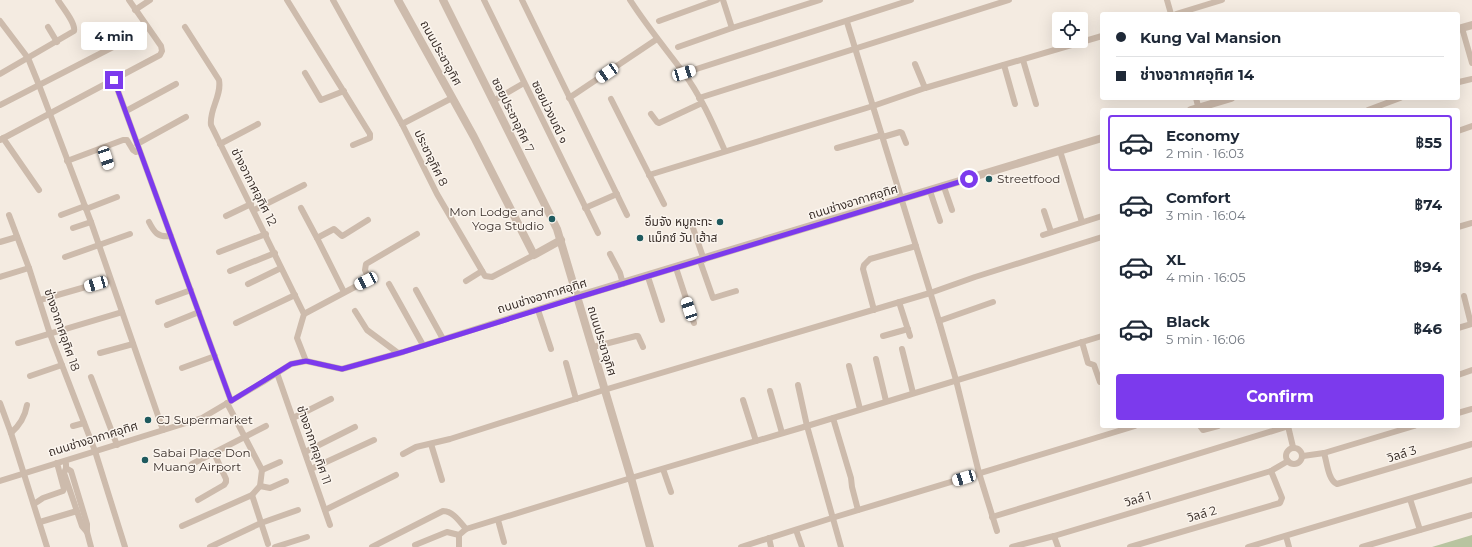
<!DOCTYPE html>
<meta charset="utf-8">
<style>
:root{--surface:#fff;--page:#f6f6f7;--text:#1f2937;--muted:#747a83;--line:#e0e1e3;--accent:#7c3aed}
body{margin:0;font-family:Montserrat,"Noto Sans Thai",sans-serif;background:var(--page);color:var(--text);height:100vh;display:flex;flex-direction:column;font-size:15px;white-space:nowrap}
*{box-sizing:border-box;margin:0}
p{font-size:13px;color:var(--muted)}
.icon{flex:none;width:22px;height:22px;fill:none;stroke:currentColor;stroke-width:2;stroke-linecap:round;stroke-linejoin:round}
.map{position:relative;flex:1;overflow:hidden}
.panel{position:absolute;left:1100px;top:108px;width:360px;height:320px;display:flex;flex-direction:column;background:var(--surface);border-radius:4px;box-shadow:0 4px 16px #0002}
.panel>*{flex:none}
.banner{position:absolute;left:1100px;top:12px;width:360px;height:88px;border-radius:4px;box-shadow:0 4px 16px #0002;display:grid;align-content:center;height:88px;padding:0 16px;background:var(--surface)}
.tools{position:absolute;left:1052px;top:12px;display:grid;gap:8px}
.tools a{display:grid;place-items:center;width:36px;height:36px;border-radius:4px;background:var(--surface);box-shadow:0 4px 16px #0002;font-size:20px}
.end{position:absolute;width:18px;height:18px;margin:-9px;border:5px solid #7c3aed;background:#fff;box-shadow:0 0 0 2px #fff}
.from{border-radius:50%}
.bubble{position:absolute;height:28px;border-radius:4px;background:var(--surface);box-shadow:0 4px 16px #0002;font-size:13px;font-weight:700;line-height:28px;text-align:center}
.car{position:absolute;width:12px;height:24px;margin:-12px -6px;border-radius:5px;box-shadow:0 0 3px 1px #0007;background:linear-gradient(#fff 24%,#345 0 40%,#fff 0 76%,#345 0 86%,#fff 0)}
.banner b{display:flex;align-items:center;gap:14px;height:38px;font-size:15px}
.banner b+b{border-top:1px solid var(--line)}
.banner i{width:10px;height:10px;background:var(--text)}
ul{padding:7px 0 0;list-style:none}
li{display:flex;align-items:center;gap:12px;height:56px;margin:0 8px 6px;padding:0 8px;border:2px solid transparent;border-radius:4px}
li div{flex:1}
li b{display:block;font-size:15px}
li em{font-style:normal;font-weight:700}
li.active{border-color:var(--accent)}
li>.icon{width:36px;height:36px;stroke-width:1.5}
.action{display:flex;gap:8px;margin-top:auto;padding:8px 16px}
.action a{flex:1;height:46px;border-radius:4px;background:var(--accent);color:#fff;font-size:16px;font-weight:700;line-height:46px;text-align:center}
.map>svg:first-child{display:block}
</style>
<div class="map">
<svg width="1472" height="547" viewBox="0 0 1472 547">
<rect width="100%" height="100%" fill="#f4ebe1"/>
<path fill="#b8c4a0" d="M1472,535V547H1432Z"/>
<g fill="none" stroke-linecap="round" stroke-linejoin="round">
<g stroke="#cdbbac" stroke-width="6">
<path d="M287,0L370,134V138L353,145"/>
<path d="M333,0L402,124L437,194L485,276L492,277L534,255"/>
<path d="M484,0L598,233"/>
<path d="M522,0L627,215"/>
<path d="M630,0C646,25 665,48 683,72C701,96 713,124 725,151"/>
<path d="M723,0L732,28"/>
<path d="M1167,0L1171,14"/>
<path d="M135,10L150,0"/>
<path d="M1176,14L1222,0"/>
<path d="M0,21L28,58L39,85L91,222L163,430"/>
<path d="M659,21L717,0"/>
<path d="M847,22L939,321L956,380L979,473L997,531"/>
<path d="M48,27L57,42"/>
<path d="M185,27L219,80C222,96 209,109 211,125L304,314L297,338L306,361"/>
<path d="M1462,28L1472,63"/>
<path d="M678,47L732,28L820,0"/>
<path d="M1023,60L1036,104"/>
<path d="M915,64L925,88"/>
<path d="M1004,65L1015,104"/>
<path d="M305,73L321,100L344,91"/>
<path d="M684,73L911,0"/>
<path d="M0,74L74,31C76,23 62,7 58,0"/>
<path d="M114,80L231,401"/>
<path d="M1459,82L1472,79"/>
<path d="M569,98L657,39"/>
<path d="M699,98L1009,0"/>
<path d="M1196,98L1199,110"/>
<path d="M611,99L664,204"/>
<path d="M493,101L524,83"/>
<path d="M0,105L115,46C121,41 121,39 119,33"/>
<path d="M1368,110L1400,98"/>
<path d="M126,111L176,84"/>
<path d="M651,114L657,122L659,123L702,103"/>
<path d="M402,124L452,98"/>
<path d="M1458,131L1472,126"/>
<path d="M883,137L900,132L902,133L906,143"/>
<path d="M3,138L39,190"/>
<path d="M0,140L160,55L162,51L161,46L129,0"/>
<path d="M137,144L186,117"/>
<path d="M220,144L258,124"/>
<path d="M102,148L109,167"/>
<path d="M837,148L882,135"/>
<path d="M1060,151L1082,222"/>
<path d="M67,161L123,140H127L133,150L136,152L139,151"/>
<path d="M649,175L873,106L925,88L1102,36"/>
<path d="M944,187L952,210"/>
<path d="M930,191L940,221"/>
<path d="M301,208L317,238"/>
<path d="M585,208L617,194"/>
<path d="M86,209L117,197"/>
<path d="M254,210L304,185"/>
<path d="M1044,211L1051,232"/>
<path d="M9,215L29,268L50,334L95,451L125,547"/>
<path d="M61,215L85,206"/>
<path d="M226,216L251,204"/>
<path d="M149,222C154,232 158,238 171,236"/>
<path d="M1458,227L1472,223"/>
<path d="M73,228L91,222"/>
<path d="M693,228L704,260"/>
<path d="M1043,235L1102,216"/>
<path d="M0,242L17,237"/>
<path d="M219,252L266,234"/>
<path d="M610,254L620,273L623,284"/>
<path d="M65,257L130,234"/>
<path d="M700,261L713,298L736,291"/>
<path d="M676,268L694,323"/>
<path d="M230,271L275,253"/>
<path d="M0,277L29,268"/>
<path d="M648,277L662,320"/>
<path d="M466,281L482,271"/>
<path d="M248,284L281,268"/>
<path d="M389,284L423,345"/>
<path d="M416,290L443,339"/>
<path d="M344,292L317,238L334,229L342,236L344,235L368,220"/>
<path d="M1464,296L1471,324"/>
<path d="M40,300L110,280"/>
<path d="M158,302L191,290"/>
<path d="M899,302L910,336"/>
<path d="M538,310L551,349"/>
<path d="M874,310L863,269L864,265L870,259L916,246"/>
<path d="M355,311L367,330L398,353"/>
<path d="M304,314L366,281L368,277L365,270L366,264L417,234"/>
<path d="M939,321L993,302"/>
<path d="M236,323L295,295"/>
<path d="M167,325L199,312"/>
<path d="M1458,328L1472,324"/>
<path d="M883,336L908,329"/>
<path d="M1082,342L1088,363L1094,365L1100,382"/>
<path d="M18,343L122,312"/>
<path d="M593,347L636,336H638L643,347"/>
<path d="M902,349L913,393"/>
<path d="M100,353L133,344"/>
<path d="M876,359L886,401"/>
<path d="M566,363L576,399"/>
<path d="M849,366L860,409"/>
<path d="M182,368L215,356"/>
<path d="M277,373L330,525"/>
<path d="M1458,375L1472,370"/>
<path d="M30,376L62,365"/>
<path d="M91,377L117,445"/>
<path d="M798,385L807,426L841,547"/>
<path d="M770,391L782,433"/>
<path d="M743,400L756,441"/>
<path d="M0,403L11,433L47,547"/>
<path d="M227,403L262,470L280,462"/>
<path d="M1458,413L1472,409"/>
<path d="M293,418L331,399"/>
<path d="M833,418L851,478L852,487L858,510"/>
<path d="M73,426L84,423"/>
<path d="M1200,426L1203,430L1218,426"/>
<path d="M1288,426L1293,447"/>
<path d="M11,433C20,425 25,417 27,405"/>
<path d="M431,444L442,480"/>
<circle cx="1294" cy="456" r="8"/>
<path d="M305,452L355,427"/>
<path d="M1324,453C1327,462 1328,480 1337,484L1472,444"/>
<path d="M403,454L416,447L450,439L604,390L930,293L975,277L1102,237"/>
<path d="M1303,456L1324,453L1414,426"/>
<path d="M66,464V468L64,473L82,526L87,532"/>
<path d="M192,464L266,426"/>
<path d="M66,468L71,471L87,524V532L91,547"/>
<path d="M311,469L374,440"/>
<path d="M663,469L671,492"/>
<path d="M0,481L202,418L263,382L291,364L306,361L342,369L403,352L576,297"/>
<path d="M260,486L270,488L286,481"/>
<path d="M252,495L268,544"/>
<path d="M1410,499L1420,530"/>
<path d="M198,500L224,485L226,482V479L214,453"/>
<path d="M34,504L43,498L63,491L64,489L57,463"/>
<path d="M325,510L396,475"/>
<path d="M992,517L1289,426"/>
<path d="M498,520L504,542"/>
<path d="M40,522L77,511"/>
<path d="M182,526L252,495L260,486L262,470"/>
<path d="M796,530L802,547"/>
<path d="M459,535V547"/>
<path d="M1054,536L1058,547"/>
<path d="M1286,536L1289,547"/>
<path d="M769,538L771,547"/>
<path d="M415,545L447,532L459,535L466,529L631,478L807,426L1102,336"/>
<path d="M210,547L261,523L298,510"/>
<path d="M275,547L307,537"/>
<path d="M372,547L443,511C453,511 460,522 466,529"/>
<path d="M741,547L832,518L1135,426"/>
<path d="M1012,547L1054,536L1271,471L1288,461"/>
<path d="M1130,547L1280,503L1282,498L1271,471"/>
<path d="M1248,547L1472,480"/>
<path d="M1362,547L1472,515"/>
</g>
<g stroke="#cdbbac" stroke-width="8">
<path d="M398,0L474,137L534,255L561,240"/>
<path d="M443,0L557,229L631,478L650,547"/>
<path d="M1458,29L1472,25"/>
<path d="M1191,110L1231,98"/>
<path d="M576,297L1102,138"/>
</g>
</g>
<g fill="none" stroke-linecap="round" stroke-linejoin="round">
<path stroke="#7c3aed" stroke-width="5" d="M114,80L231,401L291,364L306,361L342,369L403,352L576,298L969,179"/>
</g>
<g fill="#1f5a5e" stroke="#fbf5ee" stroke-width="1.5">
<circle cx="989" cy="179" r="4"/>
<circle cx="552" cy="219" r="4"/>
<circle cx="720" cy="222" r="4"/>
<circle cx="640" cy="238" r="4"/>
<circle cx="148" cy="420" r="4"/>
<circle cx="145" cy="460" r="4"/>
</g>
<g text-anchor="middle" stroke-width="3" stroke-linejoin="round" paint-order="stroke">
<g font-size="12" fill="#3b302b" stroke="#fbf5ee">
<text transform="translate(441 53) rotate(61)" y="4">ถนนประชาอุทิศ</text>
<text transform="translate(550 112) rotate(64)" y="4">ซอยม่วงมณี ๑</text>
<text transform="translate(513 115) rotate(64)" y="4">ซอยประชาอุทิศ 7</text>
<text transform="translate(431 158) rotate(64)" y="4">ประชาอุทิศ 8</text>
<text transform="translate(254 187) rotate(63)" y="4">ช่างอากาศอุทิศ 12</text>
<text transform="translate(853 202) rotate(-17)" y="4">ถนนช่างอากาศอุทิศ</text>
<text transform="translate(542 296) rotate(-17)" y="4">ถนนช่างอากาศอุทิศ</text>
<text transform="translate(62 330) rotate(71)" y="4">ช่างอากาศอุทิศ 18</text>
<text transform="translate(602 341) rotate(73)" y="4">ถนนประชาอุทิศ</text>
<text transform="translate(93 439) rotate(-17)" y="4">ถนนช่างอากาศอุทิศ</text>
<text transform="translate(314 445) rotate(71)" y="4">ช่างอากาศอุทิศ 11</text>
<text transform="translate(1402 454) rotate(-17)" y="4">วิลล์ 3</text>
<text transform="translate(1138 499) rotate(-17)" y="4">วิลล์ 1</text>
<text transform="translate(1202 514) rotate(-16)" y="4">วิลล์ 2</text>
</g>
<g font-size="12" fill="#3b302b" stroke="#fbf5ee" text-anchor="start">
<text x="997" y="183">Streetfood</text>
<text x="544" y="216" text-anchor="end">Mon Lodge and<tspan x="544" dy="14">Yoga Studio</tspan></text>
<text x="712" y="226" text-anchor="end">อิ่มจัง หมูกะทะ</text>
<text x="648" y="242">แม็กซ์ วัน เฮ้าส</text>
<text x="156" y="424">CJ Supermarket</text>
<text x="153" y="457">Sabai Place Don<tspan x="153" dy="14">Muang Airport</tspan></text>
</g>
</g>
</svg>
<div class="tools">
<a><svg class="icon" aria-label="locate" viewBox="0 0 24 24"><circle cx="12" cy="12" r="6"/><path d="M12 2v4M12 18v4M2 12h4M18 12h4"/></svg></a>
</div>
<i class="end from" style="left:969px;top:179px"></i>
<i class="end" style="left:114px;top:80px"></i>
<div class="bubble" style="left:81px;top:22px;width:66px">4 min</div>
<i class="car" style="left:607px;top:73px;rotate:236deg"></i>
<i class="car" style="left:684px;top:73px;rotate:73deg"></i>
<i class="car" style="left:106px;top:158px;rotate:162deg"></i>
<i class="car" style="left:366px;top:281px;rotate:243deg"></i>
<i class="car" style="left:96px;top:284px;rotate:254deg"></i>
<i class="car" style="left:689px;top:309px;rotate:342deg"></i>
<i class="car" style="left:964px;top:478px;rotate:253deg"></i>
<div class="banner">
<b><i class="from"></i>Kung Val Mansion</b>
<b><i></i>ช่างอากาศอุทิศ 14</b>
</div>
<section class="panel">
<ul>
<li class="active"><svg class="icon" aria-label="car" viewBox="0 0 24 24"><path d="M5 17H2v-5l4-1 3-4h7l3 4 3 1v5h-3M9 17h6M6 11h13"/><circle cx="7" cy="17" r="2"/><circle cx="17" cy="17" r="2"/></svg><div><b>Economy</b><p>2 min · 16:03</p></div><em>฿55</em></li>
<li><svg class="icon" aria-label="car" viewBox="0 0 24 24"><path d="M5 17H2v-5l4-1 3-4h7l3 4 3 1v5h-3M9 17h6M6 11h13"/><circle cx="7" cy="17" r="2"/><circle cx="17" cy="17" r="2"/></svg><div><b>Comfort</b><p>3 min · 16:04</p></div><em>฿74</em></li>
<li><svg class="icon" aria-label="car" viewBox="0 0 24 24"><path d="M5 17H2v-5l4-1 3-4h7l3 4 3 1v5h-3M9 17h6M6 11h13"/><circle cx="7" cy="17" r="2"/><circle cx="17" cy="17" r="2"/></svg><div><b>XL</b><p>4 min · 16:05</p></div><em>฿94</em></li>
<li><svg class="icon" aria-label="car" viewBox="0 0 24 24"><path d="M5 17H2v-5l4-1 3-4h7l3 4 3 1v5h-3M9 17h6M6 11h13"/><circle cx="7" cy="17" r="2"/><circle cx="17" cy="17" r="2"/></svg><div><b>Black</b><p>5 min · 16:06</p></div><em>฿46</em></li>
</ul>
<div class="action"><a>Confirm</a></div>
</section>
</div>
